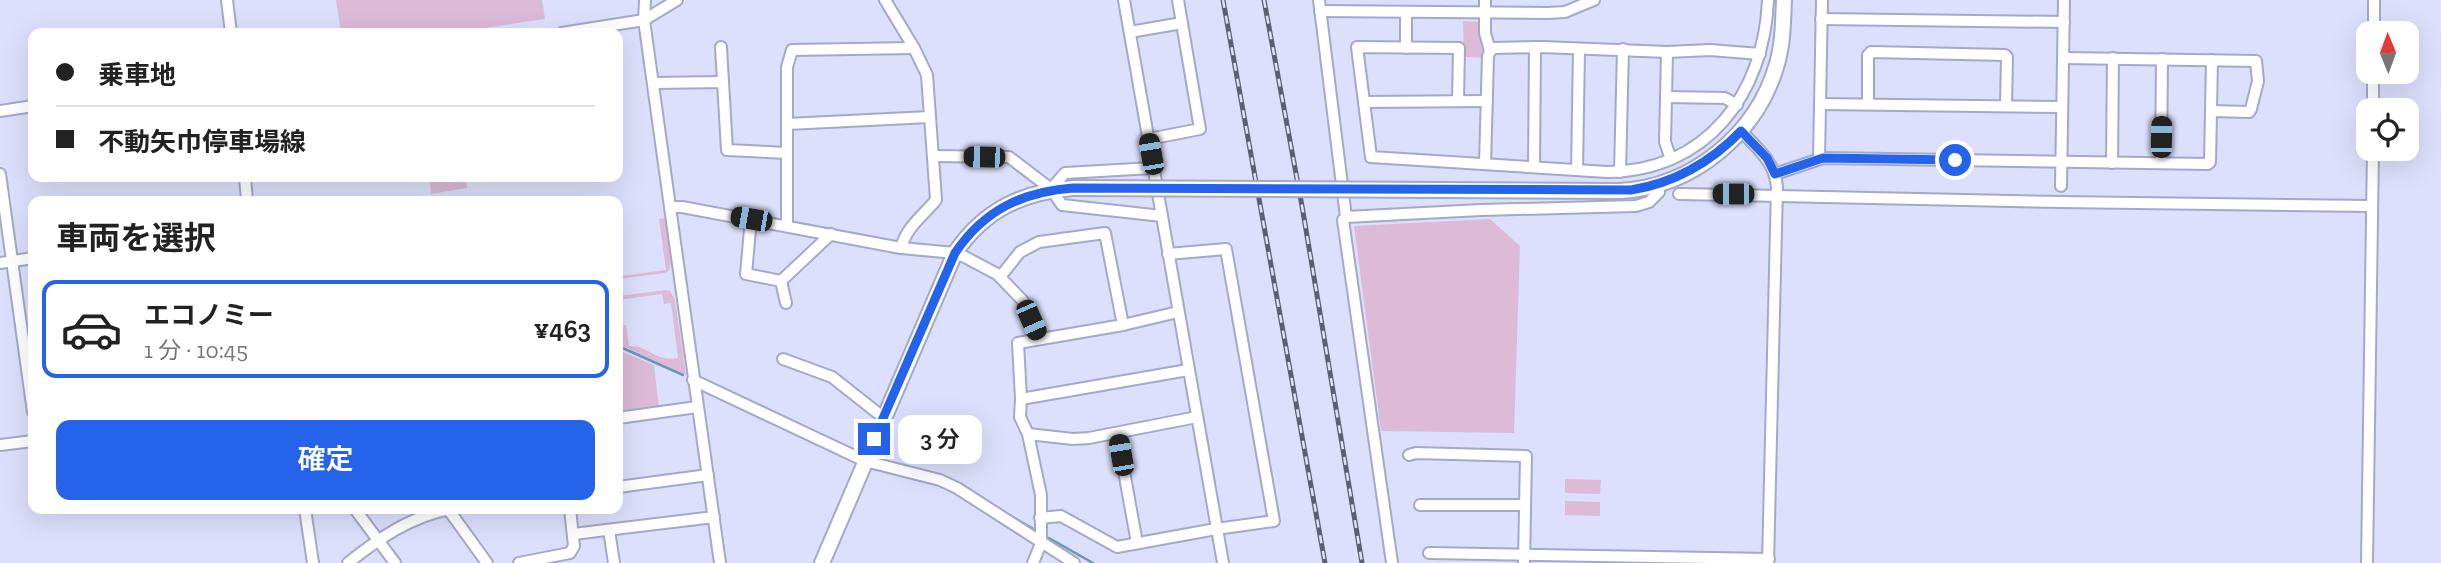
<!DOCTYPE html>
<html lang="ja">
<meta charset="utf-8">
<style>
:root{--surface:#fff;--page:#f6f6f6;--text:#222;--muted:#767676;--line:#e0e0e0;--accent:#2563eb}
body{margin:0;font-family:"Zilla Slab","Noto Sans JP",serif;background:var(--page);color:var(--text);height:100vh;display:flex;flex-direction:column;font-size:26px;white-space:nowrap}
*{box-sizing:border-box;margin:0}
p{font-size:23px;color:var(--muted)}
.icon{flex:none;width:38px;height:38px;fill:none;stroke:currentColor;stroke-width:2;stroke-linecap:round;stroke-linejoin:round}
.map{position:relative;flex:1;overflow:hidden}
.panel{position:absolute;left:28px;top:196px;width:595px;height:318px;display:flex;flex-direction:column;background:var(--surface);border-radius:14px;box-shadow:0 7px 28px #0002}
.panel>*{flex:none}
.hud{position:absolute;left:28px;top:28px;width:595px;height:154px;border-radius:14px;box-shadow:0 7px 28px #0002;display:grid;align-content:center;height:154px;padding:0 28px;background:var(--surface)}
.needle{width:46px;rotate:359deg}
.buttons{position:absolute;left:2356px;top:21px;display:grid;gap:14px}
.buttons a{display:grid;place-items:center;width:63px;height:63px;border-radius:14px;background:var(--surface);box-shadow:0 7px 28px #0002;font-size:35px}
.end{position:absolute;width:32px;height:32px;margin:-16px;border:9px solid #2563eb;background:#fff;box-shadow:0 0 0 4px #fff}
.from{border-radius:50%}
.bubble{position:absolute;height:49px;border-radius:14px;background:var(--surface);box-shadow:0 7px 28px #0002;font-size:23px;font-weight:600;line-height:49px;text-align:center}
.car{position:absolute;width:21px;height:42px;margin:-21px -10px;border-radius:9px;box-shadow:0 0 5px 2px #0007;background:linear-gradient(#222 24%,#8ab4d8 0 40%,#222 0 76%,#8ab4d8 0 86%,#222 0)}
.hud b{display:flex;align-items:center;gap:24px;height:66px;font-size:26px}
.hud b+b{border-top:2px solid var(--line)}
.hud i{width:18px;height:18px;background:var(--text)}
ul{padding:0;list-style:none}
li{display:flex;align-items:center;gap:21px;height:98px;margin:0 14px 10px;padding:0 14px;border:4px solid transparent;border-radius:14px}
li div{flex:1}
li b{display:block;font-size:26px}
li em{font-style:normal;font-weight:600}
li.current{border-color:var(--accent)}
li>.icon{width:63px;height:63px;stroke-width:1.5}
h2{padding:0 28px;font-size:32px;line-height:84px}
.primary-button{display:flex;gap:14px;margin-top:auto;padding:14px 28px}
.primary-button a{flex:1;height:80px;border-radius:14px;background:var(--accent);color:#fff;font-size:28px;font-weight:600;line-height:80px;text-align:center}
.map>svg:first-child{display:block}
</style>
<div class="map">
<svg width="2441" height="563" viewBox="0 0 2441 563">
<rect width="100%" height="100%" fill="#dce0fc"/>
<g fill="#dcbad8">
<path d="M336,0H542L545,19L452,33H341Z"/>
<path d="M1463,21L1479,22L1483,58L1464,57Z"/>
<path d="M434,177H487V179L466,182L467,188L431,194L430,183Z"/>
<path d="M666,218L671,262L669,271L664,273L618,279V256L621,276L666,270L659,219Z"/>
<path d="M1490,219L1520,246L1514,433L1381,431L1354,226Z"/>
<path d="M666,290L670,291L675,300L686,375L618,344V326L626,325L629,346C648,345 655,362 678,358L671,303L664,304L662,294L618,300V296Z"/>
<path d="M618,350L654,365L659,408L618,413Z"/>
<path d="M1565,479L1601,480L1600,494L1565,493Z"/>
<path d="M1565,501L1600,502V516L1565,515Z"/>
</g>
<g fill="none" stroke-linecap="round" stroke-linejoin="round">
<g stroke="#6a98b0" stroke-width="2.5">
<path d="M618,346L683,375"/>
<path d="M997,508L1037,531"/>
<path d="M1049,538L1093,563"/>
</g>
<defs>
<g id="minor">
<path d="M227,0L231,33"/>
<path d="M645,0L644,20L670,207H682L901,248L955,253L965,257L997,274L1023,301L1040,339"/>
<path d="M885,0L914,48L927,75L936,200C922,217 907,226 901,248"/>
<path d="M1124,0L1223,563"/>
<path d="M1319,0L1346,217L1343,220L1392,563"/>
<path d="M1485,0V33L1490,51"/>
<path d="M1320,11L1548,13L1565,12L1594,0"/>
<path d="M1406,12V48"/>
<path d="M1821,19L2064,22"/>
<path d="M1130,32L1182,23"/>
<path d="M562,33L644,20L677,0"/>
<path d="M2374,33V0"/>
<path d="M721,47L723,82"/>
<path d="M1667,52L1665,142L1671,159"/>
<path d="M2063,58L2256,61L2258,81L2251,109L2249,112L2211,111"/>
<path d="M654,83L723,82L727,150L787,153V67L792,50L914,48"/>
<path d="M1666,97L1725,98L1737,105"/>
<path d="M1458,101L1459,48L1357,47L1371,157L1607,172C1707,171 1764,94 1768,0"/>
<path d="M1364,102L1487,101"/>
<path d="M1820,104L2062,107"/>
<path d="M1868,104V55L1871,52L2005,55L2007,57L2006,106"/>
<path d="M2373,110V72"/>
<path d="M0,111L33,106"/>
<path d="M787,124L930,117"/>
<path d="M1741,131C1757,148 1775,162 1777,187L1768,563"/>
<path d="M1149,139L1200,129L1178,0"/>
<path d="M787,153V225"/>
<path d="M934,156L1009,157L1051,189L1062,205L1162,216"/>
<path d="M1819,158L1822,0"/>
<path d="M2112,163L2113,58"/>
<path d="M2161,163L2162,59"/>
<path d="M1485,164L1488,56L1490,51L1494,48L1542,47L1667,52L1710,50L1760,54"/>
<path d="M1534,167L1535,47"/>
<path d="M1577,170L1579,50"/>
<path d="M1620,172L1623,49"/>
<path d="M0,174L33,412"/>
<path d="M1775,174L1823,158L2208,164L2210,162L2212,60"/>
<path d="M245,177L247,201"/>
<path d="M2061,186L2064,0"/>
<path d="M1051,189L1065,173L1153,168"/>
<path d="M1679,194L2060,202L2372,206"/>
<path d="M670,207L720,563"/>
<path d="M1346,217L1481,210L1636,206L1649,202L1659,192V184"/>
<path d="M751,219L746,274L781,281L786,303"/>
<path d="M0,263L33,258"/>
<path d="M1000,277L1020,252L1039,242L1105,233L1123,325"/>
<path d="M781,281L831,234"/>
<path d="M783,359L832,377L884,418"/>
<path d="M693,380L865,461L940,480L957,488L1074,563"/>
<path d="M1021,399L1188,370"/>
<path d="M618,418L697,407"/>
<path d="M1117,433L1137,543"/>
<path d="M1028,434L1073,439L1089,438L1197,417"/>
<path d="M0,445L33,441"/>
<path d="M1409,455L1416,453L1526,456L1524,563"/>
<path d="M618,487L708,475"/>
<path d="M1420,505H1525"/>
<path d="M305,509L313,563"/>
<path d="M355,509L395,563"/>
<path d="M448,509L487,563"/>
<path d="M1040,518L1061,516L1117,547L1216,529L1274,521L1226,249L1168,254"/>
<path d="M609,530L614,563"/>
<path d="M573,534L714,517"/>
<path d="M1429,553L1769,559"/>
<path d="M348,563C378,539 411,516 450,509"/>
<path d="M519,563L570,553L574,546L570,509"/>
<path d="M1033,563L1041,543V495L1028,434L1020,417L1021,399L1018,343L1123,325L1178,312"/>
<path d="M2367,563L2373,149"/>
</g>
<g id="major">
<path d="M1620,191C1693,187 1757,134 1777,64C1783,43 1783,22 1784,0"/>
<path d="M822,563L955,253C984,210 1022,192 1073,188"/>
</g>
</defs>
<use href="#minor" stroke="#a4a8c9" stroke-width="14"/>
<use href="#major" stroke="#a4a8c9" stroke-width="18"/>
<use href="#minor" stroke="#fff" stroke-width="10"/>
<use href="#major" stroke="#fff" stroke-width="14"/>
<defs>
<g id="rail">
<path d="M1223,0L1325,563"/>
<path d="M1264,0L1302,206L1362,563"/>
</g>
</defs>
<use href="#rail" stroke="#5d5f71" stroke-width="5"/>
<use href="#rail" stroke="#dce0fc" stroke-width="2.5" stroke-dasharray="8" stroke-linecap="butt"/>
<defs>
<path id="major-bridge" d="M1073,188L1620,191"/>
</defs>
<use href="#major-bridge" stroke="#a4a8c9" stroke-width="18" stroke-linecap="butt"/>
<use href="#major-bridge" stroke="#fff" stroke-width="14"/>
</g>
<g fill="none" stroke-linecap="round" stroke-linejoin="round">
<path stroke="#2563eb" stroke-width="9" d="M874,439L955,253C984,210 1022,192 1073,188L1631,190C1675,183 1710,163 1741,131L1767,158L1775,174L1823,158L1955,160"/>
</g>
</svg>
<div class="buttons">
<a><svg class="needle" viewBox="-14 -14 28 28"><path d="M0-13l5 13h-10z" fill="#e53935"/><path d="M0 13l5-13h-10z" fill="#767676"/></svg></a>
<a><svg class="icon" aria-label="locate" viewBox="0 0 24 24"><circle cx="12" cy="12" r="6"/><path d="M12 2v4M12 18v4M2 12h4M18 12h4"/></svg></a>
</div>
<i class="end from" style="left:1955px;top:160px"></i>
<i class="end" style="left:874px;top:439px"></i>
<div class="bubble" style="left:898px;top:415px;width:84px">3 分</div>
<i class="car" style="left:2161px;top:137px;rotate:1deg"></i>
<i class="car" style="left:1151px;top:154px;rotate:350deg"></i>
<i class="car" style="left:984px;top:157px;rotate:271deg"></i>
<i class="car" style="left:1733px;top:194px;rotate:270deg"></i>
<i class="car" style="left:751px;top:219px;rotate:280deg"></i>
<i class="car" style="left:1031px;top:320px;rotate:156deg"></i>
<i class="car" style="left:1121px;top:455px;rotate:350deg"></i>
<div class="hud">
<b><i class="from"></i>乗車地</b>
<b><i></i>不動矢巾停車場線</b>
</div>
<section class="panel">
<h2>車両を選択</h2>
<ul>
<li class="current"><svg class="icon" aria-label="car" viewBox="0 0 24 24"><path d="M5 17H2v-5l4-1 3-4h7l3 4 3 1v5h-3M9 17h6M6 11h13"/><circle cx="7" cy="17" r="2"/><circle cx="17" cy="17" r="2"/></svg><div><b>エコノミー</b><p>1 分 · 10:45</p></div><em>¥463</em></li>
</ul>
<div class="primary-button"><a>確定</a></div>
</section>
</div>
